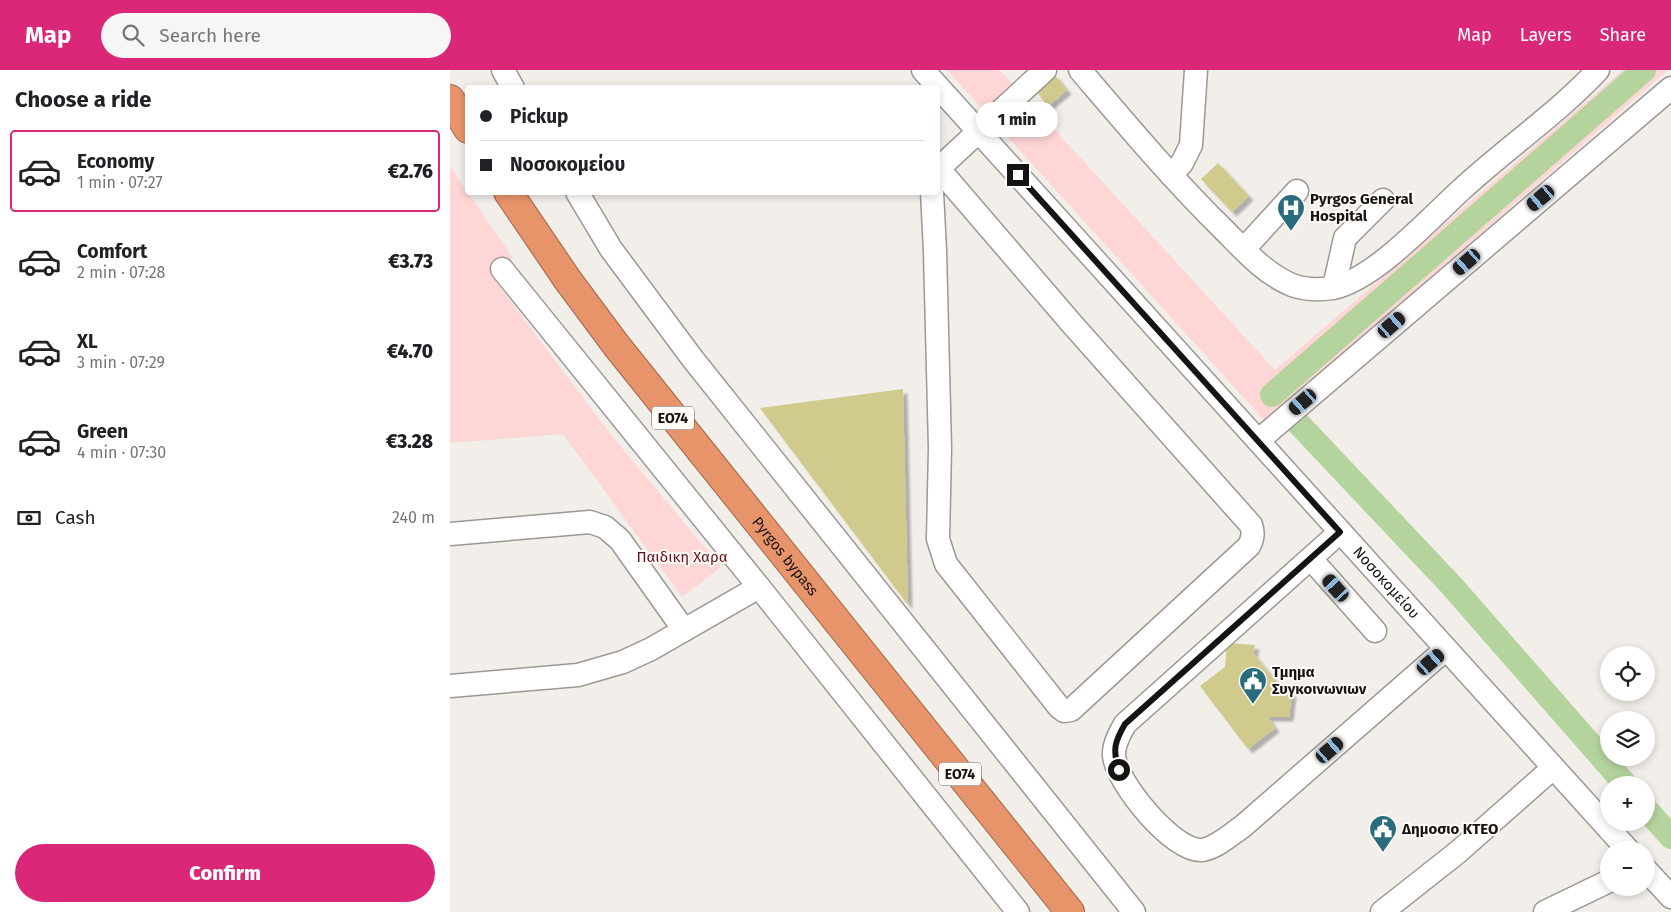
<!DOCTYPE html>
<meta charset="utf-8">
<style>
:root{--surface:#fff;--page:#f6f6f6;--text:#202124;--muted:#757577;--line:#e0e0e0;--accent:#db2777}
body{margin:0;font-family:"Fira Sans",sans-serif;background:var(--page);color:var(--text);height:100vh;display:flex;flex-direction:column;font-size:19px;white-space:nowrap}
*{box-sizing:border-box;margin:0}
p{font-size:16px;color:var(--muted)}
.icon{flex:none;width:28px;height:28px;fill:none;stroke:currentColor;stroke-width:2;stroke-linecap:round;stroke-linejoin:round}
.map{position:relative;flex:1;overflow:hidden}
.sheet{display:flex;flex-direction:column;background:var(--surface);width:450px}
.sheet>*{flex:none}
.banner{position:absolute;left:15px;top:15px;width:475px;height:110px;border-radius:5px;box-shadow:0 2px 8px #0003;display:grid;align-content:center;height:110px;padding:0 15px;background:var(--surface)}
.tools{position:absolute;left:1150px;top:576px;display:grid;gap:10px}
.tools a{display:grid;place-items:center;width:55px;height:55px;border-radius:50%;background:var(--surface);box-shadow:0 2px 8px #0003;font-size:25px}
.end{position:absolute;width:22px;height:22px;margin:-11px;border:6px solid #151412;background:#fff;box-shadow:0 0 0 2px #fff}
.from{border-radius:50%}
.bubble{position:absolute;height:35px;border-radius:18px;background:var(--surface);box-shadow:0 2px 8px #0003;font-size:16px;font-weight:800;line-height:35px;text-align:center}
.car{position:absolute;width:15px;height:30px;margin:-15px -8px;border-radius:6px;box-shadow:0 0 4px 1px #0007;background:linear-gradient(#222 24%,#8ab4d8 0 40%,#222 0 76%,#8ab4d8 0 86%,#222 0)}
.banner b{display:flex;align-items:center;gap:18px;height:48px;font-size:19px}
.banner b+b{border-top:1px solid var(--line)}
.banner i{width:12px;height:12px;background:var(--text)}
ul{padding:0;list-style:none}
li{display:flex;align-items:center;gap:15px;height:82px;margin:0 10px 8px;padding:0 5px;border:2px solid transparent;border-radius:5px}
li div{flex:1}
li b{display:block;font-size:19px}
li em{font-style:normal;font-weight:800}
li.on{border-color:var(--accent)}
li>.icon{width:45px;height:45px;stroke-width:1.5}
h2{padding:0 15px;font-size:22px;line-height:60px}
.pay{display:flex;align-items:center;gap:12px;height:55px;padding:0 15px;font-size:19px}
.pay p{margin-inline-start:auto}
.button{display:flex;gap:10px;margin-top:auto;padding:10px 15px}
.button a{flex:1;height:58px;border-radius:30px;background:var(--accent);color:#fff;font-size:20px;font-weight:800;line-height:58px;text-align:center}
header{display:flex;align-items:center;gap:30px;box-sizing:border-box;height:70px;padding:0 25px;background:var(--accent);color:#fff}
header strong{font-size:24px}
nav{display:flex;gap:28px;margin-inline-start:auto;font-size:18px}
.search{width:350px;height:45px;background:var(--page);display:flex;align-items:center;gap:12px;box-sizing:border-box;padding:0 18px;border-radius:28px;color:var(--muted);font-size:19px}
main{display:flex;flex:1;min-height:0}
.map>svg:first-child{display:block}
</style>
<header>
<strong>Map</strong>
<div class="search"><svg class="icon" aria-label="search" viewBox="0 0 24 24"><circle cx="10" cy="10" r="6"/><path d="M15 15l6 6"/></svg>Search here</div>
<nav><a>Map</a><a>Layers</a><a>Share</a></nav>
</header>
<main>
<section class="sheet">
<h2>Choose a ride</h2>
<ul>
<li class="on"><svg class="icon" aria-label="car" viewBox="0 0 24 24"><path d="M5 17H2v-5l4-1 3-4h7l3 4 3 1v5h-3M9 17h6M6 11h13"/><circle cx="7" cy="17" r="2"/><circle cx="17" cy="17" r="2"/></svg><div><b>Economy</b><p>1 min · 07:27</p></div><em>€2.76</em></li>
<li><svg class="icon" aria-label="car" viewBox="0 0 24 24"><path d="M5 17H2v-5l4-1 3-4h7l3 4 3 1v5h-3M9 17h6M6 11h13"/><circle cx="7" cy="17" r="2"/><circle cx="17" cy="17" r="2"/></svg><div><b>Comfort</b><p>2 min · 07:28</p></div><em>€3.73</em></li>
<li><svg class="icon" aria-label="car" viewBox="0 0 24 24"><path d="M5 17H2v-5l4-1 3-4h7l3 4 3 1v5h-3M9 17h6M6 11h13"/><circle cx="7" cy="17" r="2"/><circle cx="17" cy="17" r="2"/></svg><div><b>XL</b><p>3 min · 07:29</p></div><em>€4.70</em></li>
<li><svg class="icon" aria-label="car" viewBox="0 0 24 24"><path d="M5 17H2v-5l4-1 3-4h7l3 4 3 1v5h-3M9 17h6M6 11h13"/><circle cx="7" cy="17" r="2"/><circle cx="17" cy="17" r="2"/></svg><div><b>Green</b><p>4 min · 07:30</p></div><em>€3.28</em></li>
</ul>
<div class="pay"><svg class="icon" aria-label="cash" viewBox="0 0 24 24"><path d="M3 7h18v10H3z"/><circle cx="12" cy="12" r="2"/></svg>Cash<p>240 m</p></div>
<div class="button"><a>Confirm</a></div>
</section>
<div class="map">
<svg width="1221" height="842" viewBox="0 0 1221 842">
<defs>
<filter id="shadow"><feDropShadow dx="4.5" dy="4.5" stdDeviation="1" flood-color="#0004"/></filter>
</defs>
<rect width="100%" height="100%" fill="#f2eeea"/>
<g fill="#fed6d6">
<path d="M497,0H550L825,300L1173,0H1218L815,351Z"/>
<path d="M0,97L63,188L40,204L158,361L271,497L232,527L113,364L0,373Z"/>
</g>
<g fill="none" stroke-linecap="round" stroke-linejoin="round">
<g stroke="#b5d49d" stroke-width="24">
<path d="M822,325L1194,0"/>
<path d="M848,353L1001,515L1176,715"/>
<path d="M1196,739L1221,767"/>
</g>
</g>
<g fill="#d0ca8c" filter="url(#shadow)">
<path d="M605,5L617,20L598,36L586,21Z"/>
<path d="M768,93L799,126L782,142L751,109Z"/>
<path d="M453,319L458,535L310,338Z"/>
<path d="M777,573L805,575L803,583L833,620L842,623L839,647H818L825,658L798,679L750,616L775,597Z"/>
</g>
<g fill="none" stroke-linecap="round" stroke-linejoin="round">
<defs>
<g id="minor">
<path d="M53,0L63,18"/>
<path id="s1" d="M473,0L1178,780"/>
<path d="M630,0C677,55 723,110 774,160C794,180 815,204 842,215C855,220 869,220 883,218C925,209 979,149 1011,120C1055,79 1107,44 1148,0"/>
<path d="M488,99L595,0"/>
<path d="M721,105L732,93L741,75L746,0"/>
<path d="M127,122L161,179L242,288L684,842"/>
<path d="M482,122L485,181L490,378L488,469L496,494L609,637L614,641L621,640L799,476C803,469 804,463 801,455L622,254L488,98"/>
<path d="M794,179L847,121"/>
<path d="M52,199L309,517L568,842"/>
<path d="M884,217L895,168L933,130"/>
<path d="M809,370L1221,18"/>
<path d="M890,462L675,654C670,663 663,675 664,686C667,713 723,782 752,780C766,778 780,765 792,757L996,579"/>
<path d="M0,464L140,452L155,457L170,470L234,560"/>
<path d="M861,489L925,561"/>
<path d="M0,616L128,605L173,592L201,579L309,517"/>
<path d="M1196,800L1221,827"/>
<path d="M932,842L1008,782L1103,698"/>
<path d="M1095,842L1159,811"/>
</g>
<g id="highway">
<path d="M0,29L18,59"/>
<path id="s2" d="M58,122L117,209L166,275L620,842"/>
</g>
</defs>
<use href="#minor" stroke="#9c9894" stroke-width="25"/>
<use href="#highway" stroke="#9e674c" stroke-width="30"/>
<use href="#minor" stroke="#fff" stroke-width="22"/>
<use href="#highway" stroke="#e8946b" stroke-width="28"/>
</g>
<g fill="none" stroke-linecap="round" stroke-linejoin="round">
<path stroke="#151412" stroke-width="6" d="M568,105L890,462L675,654C665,671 662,680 669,700"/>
</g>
<defs>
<symbol id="hospital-pin" viewBox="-11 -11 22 30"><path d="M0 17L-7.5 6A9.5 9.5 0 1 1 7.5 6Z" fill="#286c7d" stroke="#fffcf8"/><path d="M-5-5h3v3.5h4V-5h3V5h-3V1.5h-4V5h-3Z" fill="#fff"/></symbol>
<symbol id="civic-pin" viewBox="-11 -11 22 30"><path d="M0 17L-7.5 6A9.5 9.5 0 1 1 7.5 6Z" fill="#286c7d" stroke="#fffcf8"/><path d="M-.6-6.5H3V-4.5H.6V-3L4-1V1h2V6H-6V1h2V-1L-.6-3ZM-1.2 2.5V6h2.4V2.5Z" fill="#fff"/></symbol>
</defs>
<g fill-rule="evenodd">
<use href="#hospital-pin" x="825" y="122" width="32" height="43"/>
<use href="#civic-pin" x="787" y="595" width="32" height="43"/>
<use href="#civic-pin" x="917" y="743" width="32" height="43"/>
</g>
<g text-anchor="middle" stroke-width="4" stroke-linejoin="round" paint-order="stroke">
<g fill="#fffcf8" stroke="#5b5a57" stroke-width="1">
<rect x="202" y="336.5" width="42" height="23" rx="4"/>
<rect x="489" y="692.5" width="42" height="23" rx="4"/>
</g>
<g font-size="14" font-weight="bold" fill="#151412">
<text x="223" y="353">ΕΟ74</text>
<text x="510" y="709">ΕΟ74</text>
</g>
<g font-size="15" font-weight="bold" fill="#151412" stroke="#fffcf8" text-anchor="start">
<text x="860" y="134">Pyrgos General<tspan x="860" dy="17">Hospital</tspan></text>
<text x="822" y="607">Τμημα<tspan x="822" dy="17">Συγκοινωνιων</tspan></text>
<text x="952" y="764">Δημοσιο ΚΤΕΟ</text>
</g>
<g font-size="15" fill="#151412" stroke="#fffcf8">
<text dy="5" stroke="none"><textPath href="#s2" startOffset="458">Pyrgos bypass</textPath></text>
<text dy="5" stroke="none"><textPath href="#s1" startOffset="691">Νοσοκομείου</textPath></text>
</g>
<g font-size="15" fill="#62121f" stroke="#fffcf8">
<text x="232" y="492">Παιδικη Χαρα</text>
</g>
</g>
</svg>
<div class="tools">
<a><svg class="icon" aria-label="locate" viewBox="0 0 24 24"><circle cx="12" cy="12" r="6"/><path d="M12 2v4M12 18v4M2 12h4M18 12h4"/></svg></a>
<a><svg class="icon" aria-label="layers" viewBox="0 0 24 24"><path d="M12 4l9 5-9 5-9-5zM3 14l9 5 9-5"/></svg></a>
<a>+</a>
<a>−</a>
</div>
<i class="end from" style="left:669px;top:700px"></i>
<i class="end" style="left:568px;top:105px"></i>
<div class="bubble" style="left:526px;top:32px;width:82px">1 min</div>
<i class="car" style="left:1091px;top:128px;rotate:230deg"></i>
<i class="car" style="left:1017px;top:192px;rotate:229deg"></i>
<i class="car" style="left:942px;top:255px;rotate:49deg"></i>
<i class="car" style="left:853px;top:332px;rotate:229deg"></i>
<i class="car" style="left:886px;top:518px;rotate:318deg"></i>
<i class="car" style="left:981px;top:592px;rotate:49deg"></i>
<i class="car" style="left:880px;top:680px;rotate:49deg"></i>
<div class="banner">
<b><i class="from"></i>Pickup</b>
<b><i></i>Νοσοκομείου</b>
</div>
</div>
</main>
